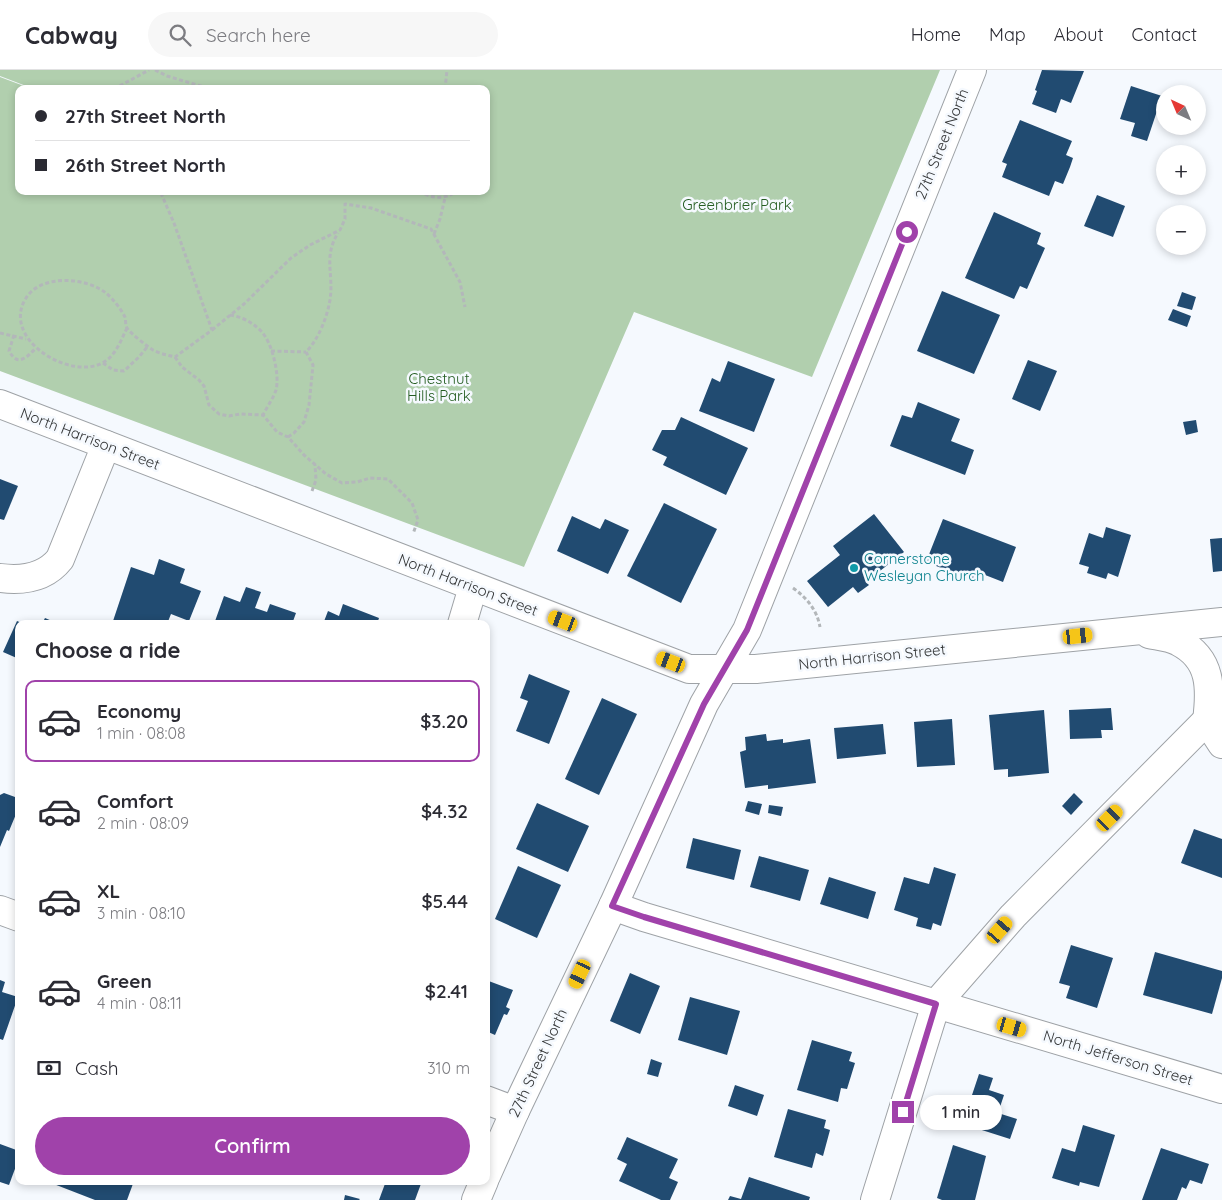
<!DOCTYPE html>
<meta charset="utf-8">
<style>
:root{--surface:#fff;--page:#f7f7f7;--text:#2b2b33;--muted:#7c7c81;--line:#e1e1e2;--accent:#a042aa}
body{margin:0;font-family:Quicksand,sans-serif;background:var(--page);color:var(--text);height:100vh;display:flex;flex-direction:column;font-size:19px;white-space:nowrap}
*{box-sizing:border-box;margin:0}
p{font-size:16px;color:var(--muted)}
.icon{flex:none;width:28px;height:28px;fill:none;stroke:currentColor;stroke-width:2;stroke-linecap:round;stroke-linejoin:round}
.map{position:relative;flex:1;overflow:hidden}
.sheet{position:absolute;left:15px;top:550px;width:475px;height:565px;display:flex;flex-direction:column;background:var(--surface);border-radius:10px;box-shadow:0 2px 8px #0003}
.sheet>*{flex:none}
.top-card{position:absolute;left:15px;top:15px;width:475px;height:110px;border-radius:10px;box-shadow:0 2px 8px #0003;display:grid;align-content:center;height:110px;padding:0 20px;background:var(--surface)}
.needle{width:32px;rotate:316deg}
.controls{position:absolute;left:1156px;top:15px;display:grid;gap:10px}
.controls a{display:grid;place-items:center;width:50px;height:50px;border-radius:50%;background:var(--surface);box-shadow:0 2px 8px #0003;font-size:25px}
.end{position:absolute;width:22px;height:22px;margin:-11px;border:6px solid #a042aa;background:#fff;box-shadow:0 0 0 2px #fff}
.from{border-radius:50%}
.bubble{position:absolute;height:35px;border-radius:18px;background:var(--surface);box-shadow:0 2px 8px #0003;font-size:16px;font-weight:600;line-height:35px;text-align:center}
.car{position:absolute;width:15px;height:30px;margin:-15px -8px;border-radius:6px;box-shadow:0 0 4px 1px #0007;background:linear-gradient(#f5c518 24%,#345 0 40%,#f5c518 0 76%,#345 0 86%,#f5c518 0)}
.top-card b{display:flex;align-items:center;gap:18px;height:48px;font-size:19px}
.top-card b+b{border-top:1px solid var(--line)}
.top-card i{width:12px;height:12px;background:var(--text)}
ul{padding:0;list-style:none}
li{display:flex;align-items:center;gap:15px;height:82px;margin:0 10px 8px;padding:0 10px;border:2px solid transparent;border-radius:10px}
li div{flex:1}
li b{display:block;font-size:19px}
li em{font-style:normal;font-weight:600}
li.selected{border-color:var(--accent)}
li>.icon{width:45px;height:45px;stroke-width:1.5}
h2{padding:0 20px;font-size:22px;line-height:60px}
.pay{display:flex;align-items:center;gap:12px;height:55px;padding:0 20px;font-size:19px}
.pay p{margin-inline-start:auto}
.cta{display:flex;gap:10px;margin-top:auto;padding:10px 20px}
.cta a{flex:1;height:58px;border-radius:30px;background:var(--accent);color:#fff;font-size:20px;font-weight:600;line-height:58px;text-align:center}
header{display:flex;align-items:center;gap:30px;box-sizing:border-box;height:70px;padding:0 25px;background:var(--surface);border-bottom:1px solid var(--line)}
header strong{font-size:24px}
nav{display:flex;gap:28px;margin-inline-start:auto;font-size:18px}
.search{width:350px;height:45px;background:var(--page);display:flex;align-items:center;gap:12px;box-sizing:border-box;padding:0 18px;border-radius:28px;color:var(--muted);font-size:19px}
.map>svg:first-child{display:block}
</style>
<header>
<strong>Cabway</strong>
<div class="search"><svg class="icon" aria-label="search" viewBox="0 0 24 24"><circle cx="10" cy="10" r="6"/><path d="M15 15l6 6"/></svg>Search here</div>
<nav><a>Home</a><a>Map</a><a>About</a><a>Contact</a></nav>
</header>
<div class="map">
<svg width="1222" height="1130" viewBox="0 0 1222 1130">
<rect width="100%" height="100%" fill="#f5f9fe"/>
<path fill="#b1cfae" d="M0,0H940L812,307L634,242L524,497L0,301V7L32,19H19V121H486V19H34L0,6Z"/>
<g fill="#214b71">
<path d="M1042,0L1084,1L1071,33L1061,29L1056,43L1032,34L1037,21L1035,20Z"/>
<path d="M1131,16L1162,26L1147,71L1131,66L1135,53L1120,49Z"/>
<path d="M1020,50L1072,71L1066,85L1073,88L1070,97L1063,114L1055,111L1049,126L1002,107L1007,94L1002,92Z"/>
<path d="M1097,125L1125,136L1113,167L1084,156Z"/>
<path d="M994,142L1041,163L1037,174L1045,178L1027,219L1020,216L1014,229L965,208Z"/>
<path d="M942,221L1000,245L974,304L917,281Z"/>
<path d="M1182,222L1196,227L1192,240L1177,236Z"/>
<path d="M1173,239L1191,246L1187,257L1168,250Z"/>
<path d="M1028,290L1057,301L1040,341L1012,329Z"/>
<path d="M728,291L775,309L754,362L699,341L712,308L720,312Z"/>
<path d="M918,332L960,349L951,371L974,380L965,405L890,376L902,345L912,348Z"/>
<path d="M681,347L748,378L726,425L663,395L667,387L652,380L662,360H675Z"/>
<path d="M1196,350L1198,362L1186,365L1183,352Z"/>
<path d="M0,409L18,416L4,450L0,449Z"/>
<path d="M664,433L717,459L681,533L627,506Z"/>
<path d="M874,444L904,482L866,512L869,515L858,523L853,517L828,537L807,511L840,485L833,476Z"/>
<path d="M572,446L600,459L605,449L629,460L608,504L557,481Z"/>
<path d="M943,449L1016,477L1003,512L980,503L977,512L926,492Z"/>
<path d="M1106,457L1131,465L1118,507L1108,503L1106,509L1087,503L1089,497L1079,494L1089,463L1103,468Z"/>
<path d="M1222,468V501L1213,502L1210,469Z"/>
<path d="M159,489L185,499L180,513L201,521L189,551L171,544L167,554H115V552L113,551L131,497L154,505Z"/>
<path d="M246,517L261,522L255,538L267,542L270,534L296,543L292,554H214L224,526L240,532Z"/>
<path d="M343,534L379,548L377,554H323L328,541L339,546Z"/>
<path d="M45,548L59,554H42Z"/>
<path d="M17,551L24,554H19V589L3,582Z"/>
<path d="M529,604L570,621L549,674L516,661L528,631L520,628Z"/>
<path d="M602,628L637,644L599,725L565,709Z"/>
<path d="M1111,638L1113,660H1101L1102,668L1070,669L1069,640Z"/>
<path d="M1044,640L1049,703L1008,707V699L994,700L989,645Z"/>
<path d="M952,649L955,695L917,697L914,652Z"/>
<path d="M883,654L886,684L837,689L834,658Z"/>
<path d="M766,664L767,671L783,669V673L810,669L816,713L768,719V715L745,718L740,682L746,680L745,667Z"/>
<path d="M4,723L15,727L17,731L19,732V737L9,761L7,760L0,777V725Z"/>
<path d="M1074,723L1083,732L1071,745L1062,736Z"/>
<path d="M748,731L762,734L759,745L745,741Z"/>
<path d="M537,733L589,756L568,802L516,779Z"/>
<path d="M769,735L783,737L781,746L768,743Z"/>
<path d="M1194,759L1222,769V808L1181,793Z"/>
<path d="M693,768L741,780L734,810L686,798Z"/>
<path d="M759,786L809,800L800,831L750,817Z"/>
<path d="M518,796L561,815L537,868L495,849Z"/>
<path d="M934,797L956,804L941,856L933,853L931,860L916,856L918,848L894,840L904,807L929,814Z"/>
<path d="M829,807L876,822L868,849L820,834Z"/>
<path d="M1071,875L1113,888L1097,938L1066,928L1070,916L1059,913Z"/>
<path d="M1155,882L1222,901V908L1212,944L1143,925Z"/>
<path d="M630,903L660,916L640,964L610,951Z"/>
<path d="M0,910L5,912L2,922L18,927L3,970L0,969Z"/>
<path d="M486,910L513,920L506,937L510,939L507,945L504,944L495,965L486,961Z"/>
<path d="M690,927L740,941L727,985L678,970Z"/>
<path d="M812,970L852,982L849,991L855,993L847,1019L841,1018L838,1032L797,1020Z"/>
<path d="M651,989L662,993L658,1007L647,1004Z"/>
<path d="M979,1004L993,1008L989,1020L1004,1025L998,1043L1017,1049L1010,1069L963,1054L968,1038L963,1036L965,1029L970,1031Z"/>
<path d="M735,1015L764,1025L757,1046L728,1036Z"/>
<path d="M788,1039L826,1050L824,1058L830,1060L823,1086L816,1083L812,1098L774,1087Z"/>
<path d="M1083,1055L1115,1065L1099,1117L1080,1112L1079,1116L1052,1108L1062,1078L1075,1082Z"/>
<path d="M627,1067L678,1089L669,1108L678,1112L670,1130H661L619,1111L627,1094L617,1089Z"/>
<path d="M0,1074L19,1081V1088L9,1115L0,1112Z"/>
<path d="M953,1075L986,1086L975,1130H942L937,1128Z"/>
<path d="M1161,1078L1209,1094L1202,1114L1190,1110L1186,1119L1182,1117L1177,1130H1142Z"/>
<path d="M749,1107L810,1127L809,1130H728L730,1126L741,1129Z"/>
<path d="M46,1111H134L127,1130H95Z"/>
<path d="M386,1111H422L415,1130H379Z"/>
<path d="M345,1125L360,1129L359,1130H344Z"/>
</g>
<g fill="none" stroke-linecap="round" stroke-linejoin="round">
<defs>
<g id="minor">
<path d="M0,334L689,599H756L1222,552"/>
<path d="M0,508C23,511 45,508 60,489L106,375"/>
<path d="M462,554L473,517"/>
<path d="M1149,564C1158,566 1171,567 1179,572C1212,589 1211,619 1207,651L1222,674"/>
<path d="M613,836L644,847L1222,1019"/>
<path d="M0,840L19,847"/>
<path d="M486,1030L515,1041"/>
<path d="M486,1106L515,1041L613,836L704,634L747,560L972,0"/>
<path d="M476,1130L484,1111"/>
<path d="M875,1130L936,934L1013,846L1222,635"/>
</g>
</defs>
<use href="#minor" stroke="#9ea2a6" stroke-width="30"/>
<g stroke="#b3b7ba" stroke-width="3" stroke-dasharray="4 2.5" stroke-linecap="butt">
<path d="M155,0L167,6L211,19"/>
<path d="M114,19L149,0"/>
<path d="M445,19L447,0"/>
<path d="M419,121C433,129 444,130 457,121"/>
<path d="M434,164L440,149L445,128"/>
<path d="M230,245C242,247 252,252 261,261C272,272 280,305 276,320C273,329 267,337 263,345"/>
<path d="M127,258C121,270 116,285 104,292C71,312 0,269 26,228C41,204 86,207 106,223C113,229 121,239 125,247C126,250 125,255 127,258C130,263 148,277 153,280C160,284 168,285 175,287L212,260L174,153L160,121"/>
<path d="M212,260L244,234L291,188L310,175L340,160L345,149V134L371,138L431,159L460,212L465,237"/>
<path d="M0,263L26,269"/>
<path d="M14,265L9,281C18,297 26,288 36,278"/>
<path d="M271,281L306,282"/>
<path d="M175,287L182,297L199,310L204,316L209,335L219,344L229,346L240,344L263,345L277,362L288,367L304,385L326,404L342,413L357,412L370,408L388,409L412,433L418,450L413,464"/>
<path d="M103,293L113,300L124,301L139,287L148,276"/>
<path d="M288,367L294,363L304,352L309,335L313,295L306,282C318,270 327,248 330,230C334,204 323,187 338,163"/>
<path d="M312,421L316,410L315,395"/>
<path d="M793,518C807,528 817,540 820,557"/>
</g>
<use href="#minor" stroke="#fff" stroke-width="28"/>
</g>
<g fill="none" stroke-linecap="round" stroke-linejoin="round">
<path stroke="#a042aa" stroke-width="6" d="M903,1042L936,934L644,847L612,836L704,634L747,560L907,162"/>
</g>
<circle fill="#0f9aa8" stroke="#f5f9fe" stroke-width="2" cx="854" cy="498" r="5"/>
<g text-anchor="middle" stroke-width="5" stroke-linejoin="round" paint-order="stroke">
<g font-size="15" fill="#333536" stroke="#f5f9fe">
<text transform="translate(942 74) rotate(-68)" y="5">27th Street North</text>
<text transform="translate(90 369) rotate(21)" y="5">North Harrison Street</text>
<text transform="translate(468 515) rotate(21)" y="5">North Harrison Street</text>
<text transform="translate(872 587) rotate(-6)" y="5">North Harrison Street</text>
<text transform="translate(1118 988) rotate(17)" y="5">North Jefferson Street</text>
<text transform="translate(538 993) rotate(-65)" y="5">27th Street North</text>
</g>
<g font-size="15" fill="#245d21" stroke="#f5f9fe">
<text x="737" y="140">Greenbrier Park</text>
<text x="439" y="314">Chestnut<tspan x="439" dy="17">Hills Park</tspan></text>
</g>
<g font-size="15" fill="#0d838f" stroke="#f5f9fe" text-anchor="start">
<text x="864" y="494">Cornerstone<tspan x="864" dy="17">Wesleyan Church</tspan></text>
</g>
</g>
</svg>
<div class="controls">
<a><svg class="needle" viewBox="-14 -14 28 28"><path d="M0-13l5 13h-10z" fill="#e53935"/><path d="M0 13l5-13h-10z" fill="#7c7c81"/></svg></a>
<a>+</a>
<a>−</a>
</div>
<i class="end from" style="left:907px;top:162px"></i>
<i class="end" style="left:903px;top:1042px"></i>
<div class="bubble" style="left:920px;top:1025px;width:82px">1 min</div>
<i class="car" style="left:563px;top:551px;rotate:291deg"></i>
<i class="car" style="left:1078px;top:566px;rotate:84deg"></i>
<i class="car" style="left:671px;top:592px;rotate:291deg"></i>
<i class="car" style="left:1110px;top:748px;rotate:45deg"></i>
<i class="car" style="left:1000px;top:860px;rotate:41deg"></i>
<i class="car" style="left:580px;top:904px;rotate:205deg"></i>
<i class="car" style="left:1012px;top:957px;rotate:106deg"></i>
<div class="top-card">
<b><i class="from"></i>27th Street North</b>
<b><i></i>26th Street North</b>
</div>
<section class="sheet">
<h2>Choose a ride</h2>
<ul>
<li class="selected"><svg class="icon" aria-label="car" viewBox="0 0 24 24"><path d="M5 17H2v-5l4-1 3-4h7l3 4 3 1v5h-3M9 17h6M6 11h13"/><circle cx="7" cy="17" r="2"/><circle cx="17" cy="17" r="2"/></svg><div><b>Economy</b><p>1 min · 08:08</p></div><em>$3.20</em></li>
<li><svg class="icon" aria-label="car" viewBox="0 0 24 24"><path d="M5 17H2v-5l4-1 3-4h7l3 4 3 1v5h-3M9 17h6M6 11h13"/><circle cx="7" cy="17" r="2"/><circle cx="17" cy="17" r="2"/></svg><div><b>Comfort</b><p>2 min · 08:09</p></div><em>$4.32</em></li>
<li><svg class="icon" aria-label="car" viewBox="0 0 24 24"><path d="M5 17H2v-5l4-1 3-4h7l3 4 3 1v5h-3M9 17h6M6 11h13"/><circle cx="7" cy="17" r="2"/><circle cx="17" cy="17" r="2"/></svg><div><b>XL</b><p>3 min · 08:10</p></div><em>$5.44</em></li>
<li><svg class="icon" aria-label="car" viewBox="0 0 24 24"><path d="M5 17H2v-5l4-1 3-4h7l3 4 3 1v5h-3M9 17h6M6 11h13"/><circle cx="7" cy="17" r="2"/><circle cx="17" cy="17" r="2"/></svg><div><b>Green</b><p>4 min · 08:11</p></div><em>$2.41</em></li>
</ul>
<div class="pay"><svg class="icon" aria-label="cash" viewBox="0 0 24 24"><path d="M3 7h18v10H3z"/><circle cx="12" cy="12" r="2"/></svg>Cash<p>310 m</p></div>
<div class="cta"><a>Confirm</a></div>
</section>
</div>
